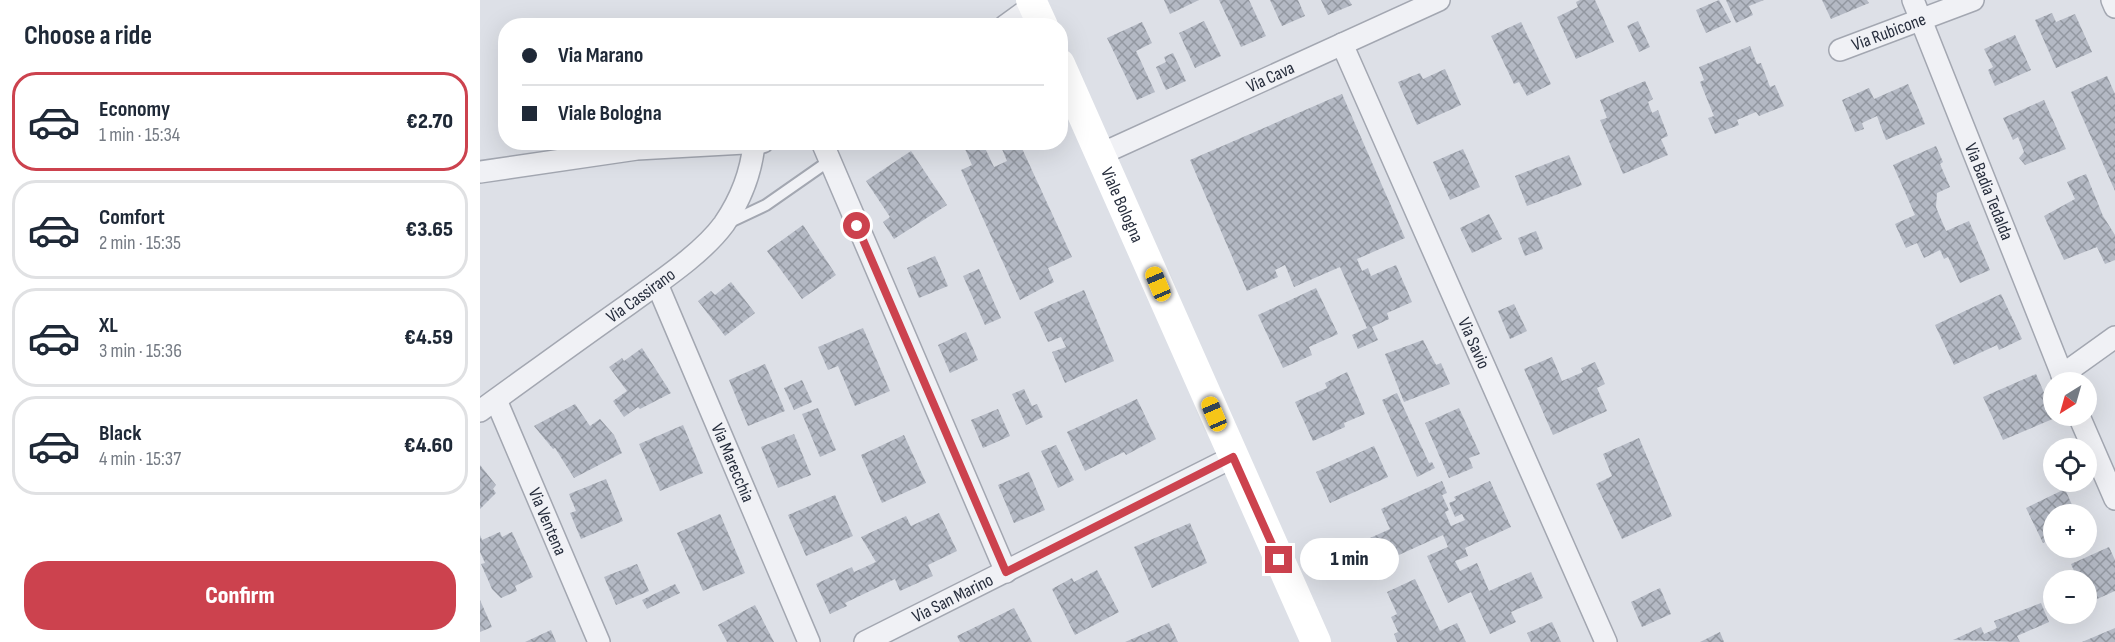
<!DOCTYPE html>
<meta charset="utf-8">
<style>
:root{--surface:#fff;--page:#f6f6f7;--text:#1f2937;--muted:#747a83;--line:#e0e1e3;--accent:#cc424e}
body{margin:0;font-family:"Sofia Sans Condensed",sans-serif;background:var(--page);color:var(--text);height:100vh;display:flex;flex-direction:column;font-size:22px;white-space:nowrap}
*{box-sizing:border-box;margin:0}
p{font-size:20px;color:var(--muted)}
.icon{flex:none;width:33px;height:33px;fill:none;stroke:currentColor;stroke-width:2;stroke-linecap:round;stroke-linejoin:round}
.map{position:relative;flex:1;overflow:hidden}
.details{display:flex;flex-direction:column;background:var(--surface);width:480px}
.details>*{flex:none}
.banner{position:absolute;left:18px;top:18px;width:570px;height:132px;border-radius:24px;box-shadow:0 6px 24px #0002;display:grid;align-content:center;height:132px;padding:0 24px;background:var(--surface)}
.needle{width:39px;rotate:217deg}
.buttons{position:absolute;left:1563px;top:372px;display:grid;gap:12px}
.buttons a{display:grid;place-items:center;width:54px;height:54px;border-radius:50%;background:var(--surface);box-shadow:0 6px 24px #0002;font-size:30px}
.end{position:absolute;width:27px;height:27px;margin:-14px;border:8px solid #cc424e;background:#fff;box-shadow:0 0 0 3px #fff}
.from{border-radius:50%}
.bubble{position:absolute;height:42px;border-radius:21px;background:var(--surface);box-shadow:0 6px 24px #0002;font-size:20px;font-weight:800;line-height:42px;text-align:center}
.car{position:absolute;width:18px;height:36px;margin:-18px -9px;border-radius:8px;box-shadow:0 0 4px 2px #0007;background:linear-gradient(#f5c518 24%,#345 0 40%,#f5c518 0 76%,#345 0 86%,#f5c518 0)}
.banner b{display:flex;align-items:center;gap:21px;height:57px;font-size:22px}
.banner b+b{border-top:2px solid var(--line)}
.banner i{width:15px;height:15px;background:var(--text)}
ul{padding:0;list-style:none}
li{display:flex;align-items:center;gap:18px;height:99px;margin:0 12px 9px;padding:0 12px;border:3px solid var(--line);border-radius:24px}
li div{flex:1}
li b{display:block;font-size:22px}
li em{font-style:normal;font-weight:800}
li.selected{border-color:var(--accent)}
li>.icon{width:54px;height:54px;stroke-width:1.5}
h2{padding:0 24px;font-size:27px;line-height:72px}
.button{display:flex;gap:12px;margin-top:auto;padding:12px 24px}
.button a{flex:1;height:69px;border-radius:24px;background:var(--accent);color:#fff;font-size:24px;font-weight:800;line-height:69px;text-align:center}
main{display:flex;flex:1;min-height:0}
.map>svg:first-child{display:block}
</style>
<main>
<section class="details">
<h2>Choose a ride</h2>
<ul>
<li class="selected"><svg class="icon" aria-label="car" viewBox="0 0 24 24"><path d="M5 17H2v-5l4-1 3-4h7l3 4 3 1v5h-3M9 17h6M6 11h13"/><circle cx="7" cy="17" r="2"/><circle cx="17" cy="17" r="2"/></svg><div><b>Economy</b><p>1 min · 15:34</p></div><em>€2.70</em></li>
<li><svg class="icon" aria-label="car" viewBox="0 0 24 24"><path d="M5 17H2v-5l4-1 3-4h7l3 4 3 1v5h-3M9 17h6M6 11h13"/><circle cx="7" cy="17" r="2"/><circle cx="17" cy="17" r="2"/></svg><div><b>Comfort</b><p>2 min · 15:35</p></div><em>€3.65</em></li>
<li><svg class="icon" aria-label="car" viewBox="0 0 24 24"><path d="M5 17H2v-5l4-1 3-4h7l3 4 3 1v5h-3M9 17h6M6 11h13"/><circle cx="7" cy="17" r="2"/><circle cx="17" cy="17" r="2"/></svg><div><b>XL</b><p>3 min · 15:36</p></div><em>€4.59</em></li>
<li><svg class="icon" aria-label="car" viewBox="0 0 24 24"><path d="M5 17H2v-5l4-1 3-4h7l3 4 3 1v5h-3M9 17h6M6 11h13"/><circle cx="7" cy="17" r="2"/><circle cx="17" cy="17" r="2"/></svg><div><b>Black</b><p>4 min · 15:37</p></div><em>€4.60</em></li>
</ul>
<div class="button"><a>Confirm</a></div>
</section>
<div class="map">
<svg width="1635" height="642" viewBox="0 0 1635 642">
<defs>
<pattern id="building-cross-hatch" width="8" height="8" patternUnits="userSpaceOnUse" patternTransform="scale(1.5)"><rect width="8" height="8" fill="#b4b9c4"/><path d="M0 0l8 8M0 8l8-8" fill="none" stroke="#9297a0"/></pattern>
</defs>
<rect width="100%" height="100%" fill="#dde0e7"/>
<g fill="url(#building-cross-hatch)">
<path d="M684,0H719L690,14Z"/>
<path d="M739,0H769L786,36L761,47Z"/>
<path d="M790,0H818L825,16L802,26Z"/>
<path d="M841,0H869L872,5L848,15Z"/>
<path d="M1100,0H1115L1134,42L1096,59L1077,17L1098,7L1096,2Z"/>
<path d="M1239,0L1251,22L1226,33L1216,10Z"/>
<path d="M1246,0H1284L1269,6L1273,15L1256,23Z"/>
<path d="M1342,0H1387L1389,3L1351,19Z"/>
<path d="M1572,13L1576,22L1595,14L1612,52L1576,68L1555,20Z"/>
<path d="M724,21L741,56L715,68L699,33Z"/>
<path d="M1158,21L1170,47L1159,52L1147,26Z"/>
<path d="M662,22L672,43L656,51L675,92L657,100L627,38Z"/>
<path d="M1041,22L1071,84L1047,96L1039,82L1034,84L1011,36Z"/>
<path d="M1535,35L1551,70L1515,86L1508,70L1513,67L1504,49Z"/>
<path d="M1270,46L1277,64L1281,63L1290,87L1295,85L1304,106L1279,116L1276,112L1257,120L1259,125L1235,134L1228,118L1234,116L1220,82L1224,80L1219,67Z"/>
<path d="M693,53L706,81L686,90L676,67L686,62L684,57Z"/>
<path d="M965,69L981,105L937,125L918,82L940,73L943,79Z"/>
<path d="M1627,76L1635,94V191L1591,92Z"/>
<path d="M1165,81L1173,99L1168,102L1172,113L1178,110L1188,136L1181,139L1188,155L1143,174L1120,120L1127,118L1120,100Z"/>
<path d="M1428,84L1445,124L1406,140L1397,116L1382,123L1384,129L1375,132L1362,100L1389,88L1394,99Z"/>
<path d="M862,94L925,238L877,259L882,271L888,268L891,276L916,265L932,302L907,313L909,319L892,327L898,340L878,349L872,335L887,328L860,267L814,287L805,265L795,270L798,277L767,291L710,160Z"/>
<path d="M1564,100L1586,149L1545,165L1539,158L1544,152L1538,137L1533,140L1523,118Z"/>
<path d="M482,142H516L505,148L514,167L527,161L519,142H539L592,257L568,268L574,282L540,300L481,170L492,165Z"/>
<path d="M1456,146L1463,162L1460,164L1470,187L1457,193L1456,207L1466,231L1489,221L1510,270L1480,283L1468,257L1464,259L1460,250L1444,258L1437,243L1426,248L1415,224L1435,215L1413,165Z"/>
<path d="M983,149L1000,187L970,200L953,162Z"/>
<path d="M431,151L467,205L414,239L403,222L410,217L386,181Z"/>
<path d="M1089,155L1102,185L1047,206L1035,176Z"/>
<path d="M1606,174L1623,216L1635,235V260L1625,264L1617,247L1584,260L1564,216L1595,199L1587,182Z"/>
<path d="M1009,214L1022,239L992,253L980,228Z"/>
<path d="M323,225L356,275L322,299L287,251Z"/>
<path d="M1056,231L1063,249L1045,256L1038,238Z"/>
<path d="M455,256L468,286L439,298L427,268Z"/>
<path d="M499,269L521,318L505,325L483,276Z"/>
<path d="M251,282L275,313L245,336L218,301L231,291L235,295Z"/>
<path d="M836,288L858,334L829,347L832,355L803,368L778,315Z"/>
<path d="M604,290L634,361L585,383L572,352L586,347L581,337L568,342L554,312Z"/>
<path d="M1521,294L1542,339L1519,350L1517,345L1474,365L1455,325Z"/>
<path d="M1034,304L1047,331L1030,339L1018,311Z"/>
<path d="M383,328L410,391L375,406L358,366L348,370L338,347Z"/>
<path d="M486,332L498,360L470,373L458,345Z"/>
<path d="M943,340L956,365L961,363L970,384L924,402L905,354Z"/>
<path d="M162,348L191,393L160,409L158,407L144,417L133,401L147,391L129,367L142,358L144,361Z"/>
<path d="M1072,357L1082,381L1103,372L1101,368L1115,362L1125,384L1117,388L1127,411L1073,435L1044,369Z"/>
<path d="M285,364L305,411L268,426L249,380Z"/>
<path d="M867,372L885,414L864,423L865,427L833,441L815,402L847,388L845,383Z"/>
<path d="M1556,374L1575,418L1523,440L1503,397Z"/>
<path d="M322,380L332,402L314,410L304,388Z"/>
<path d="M544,389L552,406L557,404L563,417L546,425L532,394Z"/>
<path d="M917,393L949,463L952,462L955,468L937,477L902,400Z"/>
<path d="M657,399L676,439L646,455L644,452L605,471L587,432Z"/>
<path d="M95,404L110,426L120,419L134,435L142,453L94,478L75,448L73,449L54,426Z"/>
<path d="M338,408L356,450L340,457L322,414Z"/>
<path d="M979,408L1000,454L989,458L993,468L969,478L945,423Z"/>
<path d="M518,409L530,436L503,448L491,420Z"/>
<path d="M203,425L223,473L180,491L159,444Z"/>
<path d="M314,434L331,475L298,488L281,447Z"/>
<path d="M424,435L446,483L402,503L381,455Z"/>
<path d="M1159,438L1192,516L1142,539L1116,484L1132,476L1123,454Z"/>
<path d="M576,445L594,480L578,488L561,451Z"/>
<path d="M894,446L908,477L850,503L836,472Z"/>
<path d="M0,465L16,485L13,489L16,493L0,509Z"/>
<path d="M549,472L565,510L534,523L518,485Z"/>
<path d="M126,479L143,521L101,539L90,513L96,511L89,494Z"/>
<path d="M962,481L967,493L962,495L969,510L965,512L971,526L985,520L982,514L975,517L969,503L976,500L974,497L1010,481L1031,527L985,548L988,556L975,561L980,571L997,563L1009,591L1051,572L1063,598L1031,612L1036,622L1010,634L991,592L968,603L947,556L968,547L963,535L890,568L879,543L910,529L901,509Z"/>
<path d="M1585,489L1596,514H1574V538L1563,543L1546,508Z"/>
<path d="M355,495L373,536L326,556L308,515Z"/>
<path d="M459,513L477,551L448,565L453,576L420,591L415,579L365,603L367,606L350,614L336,584L372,567L374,572L396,562L381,537L426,516L431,526Z"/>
<path d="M240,514L265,573L223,591L197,533Z"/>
<path d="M710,523L727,563L672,588L654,547Z"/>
<path d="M20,532L22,537L32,532L53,577L35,586L37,591L21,598L12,589L1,564L5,563L0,552V535L2,540Z"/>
<path d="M1629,547L1635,560V591L1608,603L1606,580H1598L1591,564Z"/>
<path d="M157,564L169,591L136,605L124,577Z"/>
<path d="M617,570L639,612L595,635L572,589L592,578L594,582Z"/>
<path d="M935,579L960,631L977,623L986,642H917L914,634L918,632L911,617L917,614L907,592Z"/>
<path d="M195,584L200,593L167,609L162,600Z"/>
<path d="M1180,588L1191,614L1162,627L1151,602Z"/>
<path d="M0,600L12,627L0,632Z"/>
<path d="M1561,603L1569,622L1537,636L1540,642L1473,640L1501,627L1504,634L1517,628L1514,621Z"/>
<path d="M275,605L294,642H247L238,625Z"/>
<path d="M534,608L552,642H480L477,636Z"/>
<path d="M1072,622L1081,642H1051L1047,633Z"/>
<path d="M689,623L698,642H645L673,630Z"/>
<path d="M1635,628V642H1602Z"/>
<path d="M71,630L76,642H45Z"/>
<path d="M1240,632L1244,642H1220Z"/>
</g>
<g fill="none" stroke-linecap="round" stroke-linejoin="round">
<defs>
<path id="service" d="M248,223L286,205L349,161"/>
<g id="minor">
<path id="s1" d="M1433,0L1585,382"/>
<path d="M1632,0L1635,7"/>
<path d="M525,26L554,5"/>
<path id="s2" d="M862,44L1126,642"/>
<path id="s3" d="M1360,50L1493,0"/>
<path d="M342,142L526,572"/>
<path id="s4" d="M621,154L959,0"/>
<path d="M0,172L157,149L283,142"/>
<path id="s5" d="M177,284L329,642"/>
<path d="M1582,375L1635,337"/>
<path id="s6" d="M16,400L119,642"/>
<path id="s7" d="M0,411C50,375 99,339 149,304C179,282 222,254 244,224C261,199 271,174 274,144"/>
<path d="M1599,416L1635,499"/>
<path id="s8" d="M385,642L753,457"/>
</g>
</defs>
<use href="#service" stroke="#a3a7b1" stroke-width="14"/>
<use href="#minor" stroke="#a3a7b1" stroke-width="24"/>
<use href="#service" stroke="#f0f1f5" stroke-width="10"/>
<use href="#minor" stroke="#f0f1f5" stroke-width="21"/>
<g stroke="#fff" stroke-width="30">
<path d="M551,0L563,26"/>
<path id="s9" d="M580,64L836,642"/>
</g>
</g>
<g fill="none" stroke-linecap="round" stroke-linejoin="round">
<path stroke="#cc424e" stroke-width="8" d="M377,226L526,572L753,457L799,560"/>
</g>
<g text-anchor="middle" stroke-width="4.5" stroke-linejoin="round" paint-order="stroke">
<g font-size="18" fill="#272e3d" stroke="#eceff5">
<text dy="6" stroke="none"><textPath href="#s3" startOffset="52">Via Rubicone</textPath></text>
<text dy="6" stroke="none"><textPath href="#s4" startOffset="186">Via Cava</textPath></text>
<text dy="6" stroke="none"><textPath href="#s1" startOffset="206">Via Badia Tedalda</textPath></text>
<text dy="6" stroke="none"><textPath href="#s9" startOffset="154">Viale Bologna</textPath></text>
<text dy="6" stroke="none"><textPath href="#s7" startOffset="198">Via Cassirano</textPath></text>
<text dy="6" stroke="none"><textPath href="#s2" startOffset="327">Via Savio</textPath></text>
<text dy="6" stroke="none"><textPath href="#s5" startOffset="194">Via Marecchia</textPath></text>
<text dy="6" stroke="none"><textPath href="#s6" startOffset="132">Via Ventena</textPath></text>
<text dy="6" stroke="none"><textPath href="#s8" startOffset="98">Via San Marino</textPath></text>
</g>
</g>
</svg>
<div class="buttons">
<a><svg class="needle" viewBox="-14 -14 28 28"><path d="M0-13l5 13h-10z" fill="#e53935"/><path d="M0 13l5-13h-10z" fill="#747a83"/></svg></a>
<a><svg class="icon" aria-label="locate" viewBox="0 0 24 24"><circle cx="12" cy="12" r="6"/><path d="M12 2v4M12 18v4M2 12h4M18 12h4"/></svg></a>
<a>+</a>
<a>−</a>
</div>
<i class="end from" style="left:377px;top:226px"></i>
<i class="end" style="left:799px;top:560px"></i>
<div class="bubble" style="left:820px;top:538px;width:99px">1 min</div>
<i class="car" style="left:678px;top:284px;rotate:337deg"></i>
<i class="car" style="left:734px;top:414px;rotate:337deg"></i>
<div class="banner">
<b><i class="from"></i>Via Marano</b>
<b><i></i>Viale Bologna</b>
</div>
</div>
</main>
